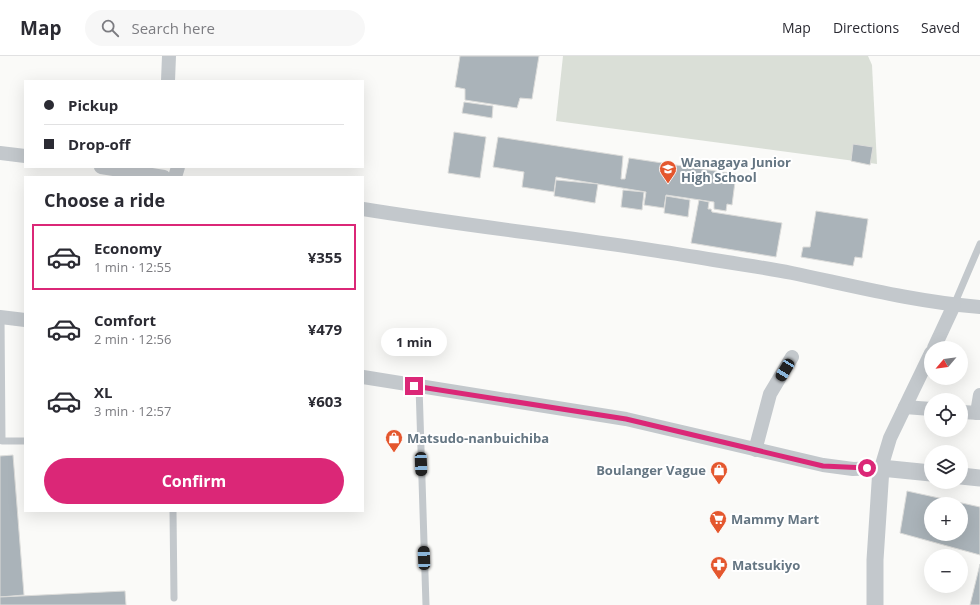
<!DOCTYPE html>
<meta charset="utf-8">
<style>
:root{--surface:#fff;--page:#f7f7f7;--text:#2b2b33;--muted:#7c7c81;--line:#e1e1e2;--accent:#db2777}
body{margin:0;font-family:"Open Sans",sans-serif;background:var(--page);color:var(--text);height:100vh;display:flex;flex-direction:column;font-size:15px;white-space:nowrap}
*{box-sizing:border-box;margin:0}
p{font-size:13px;color:var(--muted)}
.icon{flex:none;width:22px;height:22px;fill:none;stroke:currentColor;stroke-width:2;stroke-linecap:round;stroke-linejoin:round}
.map{position:relative;flex:1;overflow:hidden}
.drawer{position:absolute;left:24px;top:120px;width:340px;height:336px;display:flex;flex-direction:column;background:var(--surface);border-radius:0px;box-shadow:0 4px 16px #0002}
.drawer>*{flex:none}
.guide{position:absolute;left:24px;top:24px;width:340px;height:88px;border-radius:0px;box-shadow:0 4px 16px #0002;display:grid;align-content:center;height:88px;padding:0 20px;background:var(--surface)}
.needle{width:26px;rotate:241deg}
.fabs{position:absolute;left:924px;top:285px;display:grid;gap:8px}
.fabs a{display:grid;place-items:center;width:44px;height:44px;border-radius:50%;background:var(--surface);box-shadow:0 4px 16px #0002;font-size:20px}
.end{position:absolute;width:18px;height:18px;margin:-9px;border:5px solid #db2777;background:#fff;box-shadow:0 0 0 2px #fff}
.from{border-radius:50%}
.bubble{position:absolute;height:28px;border-radius:14px;background:var(--surface);box-shadow:0 4px 16px #0002;font-size:13px;font-weight:700;line-height:28px;text-align:center}
.car{position:absolute;width:12px;height:24px;margin:-12px -6px;border-radius:5px;box-shadow:0 0 3px 1px #0007;background:linear-gradient(#222 24%,#8ab4d8 0 40%,#222 0 76%,#8ab4d8 0 86%,#222 0)}
.guide b{display:flex;align-items:center;gap:14px;height:38px;font-size:15px}
.guide b+b{border-top:1px solid var(--line)}
.guide i{width:10px;height:10px;background:var(--text)}
ul{padding:0;list-style:none}
li{display:flex;align-items:center;gap:12px;height:66px;margin:0 8px 6px;padding:0 12px;border:2px solid transparent;border-radius:0px}
li div{flex:1}
li b{display:block;font-size:15px}
li em{font-style:normal;font-weight:700}
li.active{border-color:var(--accent)}
li>.icon{width:36px;height:36px;stroke-width:1.5}
h2{padding:0 20px;font-size:18px;line-height:48px}
.cta{display:flex;gap:8px;margin-top:auto;padding:8px 20px}
.cta a{flex:1;height:46px;border-radius:24px;background:var(--accent);color:#fff;font-size:16px;font-weight:700;line-height:46px;text-align:center}
header{display:flex;align-items:center;gap:24px;box-sizing:border-box;height:56px;padding:0 20px;background:var(--surface);border-bottom:1px solid var(--line)}
header strong{font-size:19px}
nav{display:flex;gap:22px;margin-inline-start:auto;font-size:14px}
.search{width:280px;height:36px;background:var(--page);display:flex;align-items:center;gap:10px;box-sizing:border-box;padding:0 14px;border-radius:22px;color:var(--muted);font-size:15px}
.map>svg:first-child{display:block}
</style>
<header>
<strong>Map</strong>
<div class="search"><svg class="icon" aria-label="search" viewBox="0 0 24 24"><circle cx="10" cy="10" r="6"/><path d="M15 15l6 6"/></svg>Search here</div>
<nav><a>Map</a><a>Directions</a><a>Saved</a></nav>
</header>
<div class="map">
<svg width="980" height="549" viewBox="0 0 980 549">
<rect width="100%" height="100%" fill="#fafaf8"/>
<path fill="#dadfd7" d="M563,0H868L872,9L877,108L556,65Z"/>
<g fill="#aab3b9" stroke="#dcdcda" fill-rule="evenodd">
<path d="M460,0H539L532,43L520,42L517,52L465,44V33L455,31Z"/>
<path d="M464,46L493,50L492,62L462,57Z"/>
<path d="M454,76L486,81L480,122L448,117Z"/>
<path d="M498,81L623,100L621,123H625L629,102L736,118L732,149L727,148L726,155L714,153V146L666,139L664,152L644,149L646,136L556,121L554,136L522,131L524,116L493,111Z"/>
<path d="M853,88L873,91L870,109L851,105Z"/>
<path d="M556,124L598,128L595,147L554,140Z"/>
<path d="M623,134L644,136L642,154L621,151Z"/>
<path d="M666,140L690,144L688,161L664,157Z"/>
<path d="M699,144L709,146L708,153H711L712,156L782,167L776,201L691,187Z"/>
<path d="M816,155L868,163L862,202L855,201L853,210L801,201L803,191H810Z"/>
<path d="M13,399L24,539L0,541V400Z"/>
<path d="M907,435L980,451V499L900,477ZM931,448H961V478H931Z"/>
<path d="M980,508V549H970Z"/>
<path d="M125,535L126,549H0V541Z"/>
</g>
<g fill="none" stroke-linecap="round" stroke-linejoin="round">
<g stroke="#c3c8cc" stroke-width="7">
<path d="M954,249L980,188"/>
<path d="M1,261L2,385H25"/>
<path d="M419,330L426,549"/>
<path d="M173,455L174,542"/>
</g>
<g stroke="#c3c8cc" stroke-width="14">
<path d="M168,25L169,0"/>
<path d="M0,97L25,100"/>
<path d="M101,111L164,121"/>
<path d="M175,121L178,111"/>
<path d="M363,153C480,172 598,184 714,204C740,208 766,212 792,217C854,230 916,246 980,251"/>
<path d="M0,261L25,264"/>
<path d="M934,292L954,249"/>
<path d="M363,321L626,363L823,409L853,413L881,412L890,382L931,297"/>
<path d="M905,351L931,353"/>
<path d="M961,356L980,357"/>
<path d="M977,357L980,339"/>
<path d="M756,394L757,387L770,338L792,301"/>
</g>
<g stroke="#c3c8cc" stroke-width="17">
<path d="M961,420L980,422"/>
<path d="M875,549V504L881,412L931,417"/>
</g>
</g>
<g fill="none" stroke-linecap="round" stroke-linejoin="round">
<path stroke="#db2777" stroke-width="5" d="M414,330L626,363L823,410L867,412"/>
</g>
<defs>
<symbol id="school-pin" viewBox="-11 -11 22 30"><path d="M0 17L-7.5 6A9.5 9.5 0 1 1 7.5 6Z" fill="#e4572e" stroke="#fff"/><path d="M0-5L7-2L0 1L-7-2ZM-4 1L0 2.5L4 1V4Q0 6-4 4Z" fill="#fff"/></symbol>
<symbol id="shop-pin" viewBox="-11 -11 22 30"><path d="M0 17L-7.5 6A9.5 9.5 0 1 1 7.5 6Z" fill="#e4572e" stroke="#fff"/><path d="M-5-2.5h2.3a2.7 3.5 0 0 1 5.4 0H5L5.5 6h-11ZM-1.5-2.5h3a1.5 2.3 0 0 0-3 0Z" fill="#fff"/></symbol>
<symbol id="supermarket-pin" viewBox="-11 -11 22 30"><path d="M0 17L-7.5 6A9.5 9.5 0 1 1 7.5 6Z" fill="#e4572e" stroke="#fff"/><path d="M-6-5.5h2.5l.6 2H6L4.5 2H-2.5L-4.4-4H-6ZM-1.5 3.2a1.3 1.3 0 1 0 .1 0ZM3 3.2a1.3 1.3 0 1 0 .1 0Z" fill="#fff"/></symbol>
<symbol id="pharmacy-pin" viewBox="-11 -11 22 30"><path d="M0 17L-7.5 6A9.5 9.5 0 1 1 7.5 6Z" fill="#e4572e" stroke="#fff"/><path d="M-2-6h4v4h4v4h-4v4h-4v-4h-4v-4h4Z" fill="#fff"/></symbol>
</defs>
<g fill-rule="evenodd">
<use href="#school-pin" x="658" y="103" width="20" height="27"/>
<use href="#shop-pin" x="384" y="372" width="20" height="27"/>
<use href="#shop-pin" x="709" y="404" width="20" height="27"/>
<use href="#supermarket-pin" x="708" y="453" width="20" height="27"/>
<use href="#pharmacy-pin" x="709" y="499" width="20" height="27"/>
</g>
<g text-anchor="middle" stroke-width="4" stroke-linejoin="round" paint-order="stroke">
<g font-size="13" font-weight="bold" fill="#657683" stroke="#fff" text-anchor="start">
<text x="681" y="111">Wanagaya Junior<tspan x="681" dy="15">High School</tspan></text>
<text x="407" y="387">Matsudo-nanbuichiba</text>
<text x="706" y="419" text-anchor="end">Boulanger Vague</text>
<text x="731" y="468">Mammy Mart</text>
<text x="732" y="514">Matsukiyo</text>
</g>
</g>
</svg>
<div class="fabs">
<a><svg class="needle" viewBox="-14 -14 28 28"><path d="M0-13l5 13h-10z" fill="#e53935"/><path d="M0 13l5-13h-10z" fill="#7c7c81"/></svg></a>
<a><svg class="icon" aria-label="locate" viewBox="0 0 24 24"><circle cx="12" cy="12" r="6"/><path d="M12 2v4M12 18v4M2 12h4M18 12h4"/></svg></a>
<a><svg class="icon" aria-label="layers" viewBox="0 0 24 24"><path d="M12 4l9 5-9 5-9-5zM3 14l9 5 9-5"/></svg></a>
<a>+</a>
<a>−</a>
</div>
<i class="end from" style="left:867px;top:412px"></i>
<i class="end" style="left:414px;top:330px"></i>
<div class="bubble" style="left:381px;top:272px;width:66px">1 min</div>
<i class="car" style="left:785px;top:314px;rotate:211deg"></i>
<i class="car" style="left:421px;top:408px;rotate:178deg"></i>
<i class="car" style="left:424px;top:502px;rotate:358deg"></i>
<div class="guide">
<b><i class="from"></i>Pickup</b>
<b><i></i>Drop-off</b>
</div>
<section class="drawer">
<h2>Choose a ride</h2>
<ul>
<li class="active"><svg class="icon" aria-label="car" viewBox="0 0 24 24"><path d="M5 17H2v-5l4-1 3-4h7l3 4 3 1v5h-3M9 17h6M6 11h13"/><circle cx="7" cy="17" r="2"/><circle cx="17" cy="17" r="2"/></svg><div><b>Economy</b><p>1 min · 12:55</p></div><em>¥355</em></li>
<li><svg class="icon" aria-label="car" viewBox="0 0 24 24"><path d="M5 17H2v-5l4-1 3-4h7l3 4 3 1v5h-3M9 17h6M6 11h13"/><circle cx="7" cy="17" r="2"/><circle cx="17" cy="17" r="2"/></svg><div><b>Comfort</b><p>2 min · 12:56</p></div><em>¥479</em></li>
<li><svg class="icon" aria-label="car" viewBox="0 0 24 24"><path d="M5 17H2v-5l4-1 3-4h7l3 4 3 1v5h-3M9 17h6M6 11h13"/><circle cx="7" cy="17" r="2"/><circle cx="17" cy="17" r="2"/></svg><div><b>XL</b><p>3 min · 12:57</p></div><em>¥603</em></li>
</ul>
<div class="cta"><a>Confirm</a></div>
</section>
</div>
